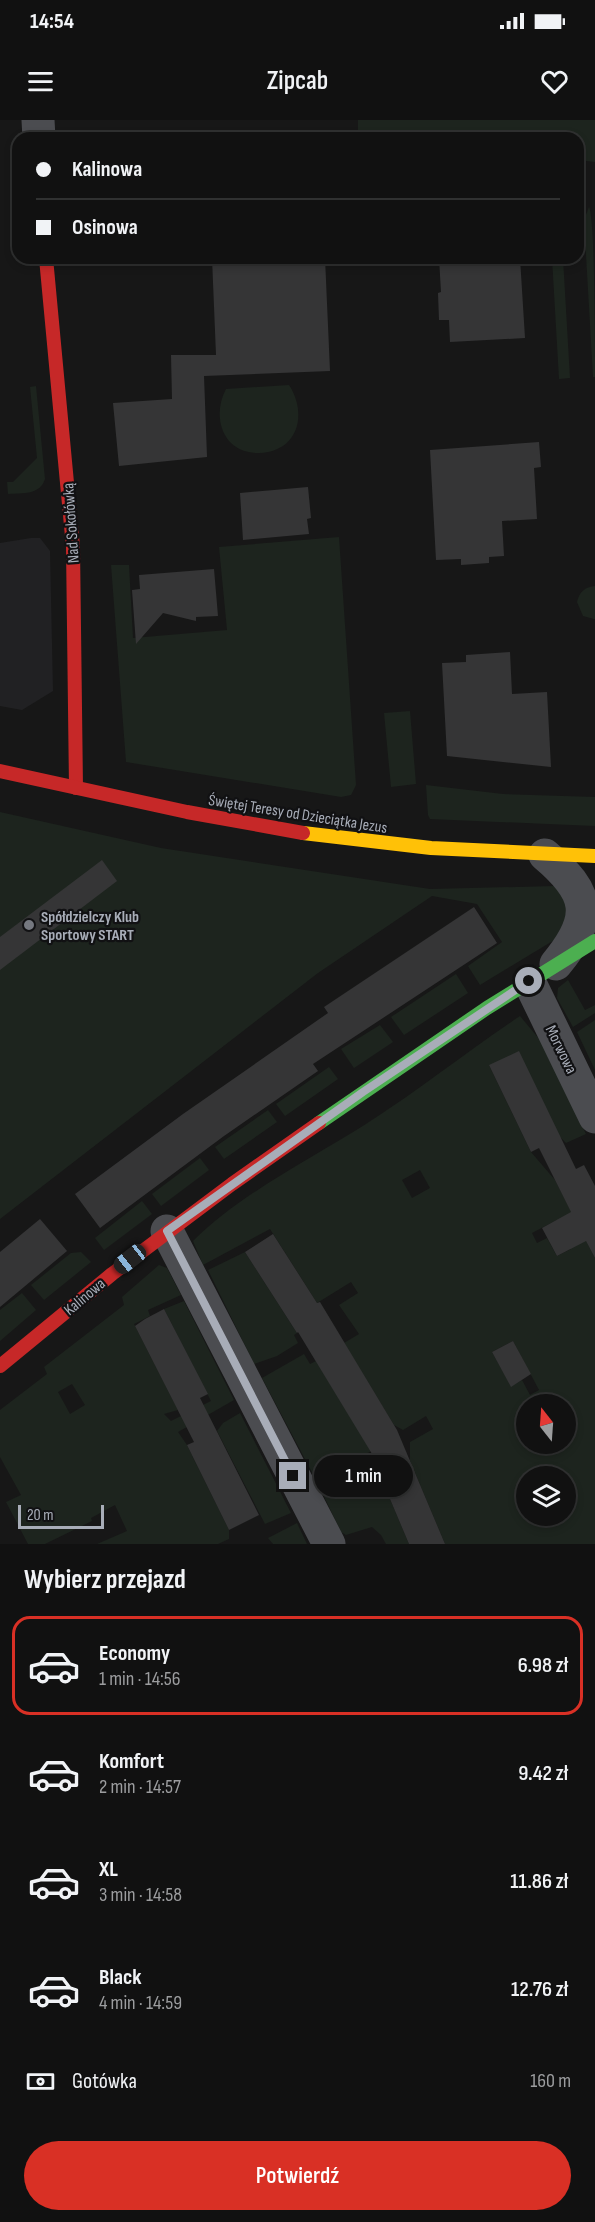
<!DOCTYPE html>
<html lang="pl">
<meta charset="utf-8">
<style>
:root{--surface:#111;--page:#1e1f1f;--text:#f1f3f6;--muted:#9c9d9f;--line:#303131;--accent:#d93025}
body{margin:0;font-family:"Sofia Sans Condensed",sans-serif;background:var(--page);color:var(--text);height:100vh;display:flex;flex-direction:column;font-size:22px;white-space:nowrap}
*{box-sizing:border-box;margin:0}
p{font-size:20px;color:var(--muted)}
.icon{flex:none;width:33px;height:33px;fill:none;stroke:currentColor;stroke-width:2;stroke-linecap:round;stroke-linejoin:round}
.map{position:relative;height:1424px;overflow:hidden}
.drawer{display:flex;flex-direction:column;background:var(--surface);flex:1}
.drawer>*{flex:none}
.top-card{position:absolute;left:12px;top:12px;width:572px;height:132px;border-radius:18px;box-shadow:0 3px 9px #0003,0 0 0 2px var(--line);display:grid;align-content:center;height:132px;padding:0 24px;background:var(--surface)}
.needle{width:39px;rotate:343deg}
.buttons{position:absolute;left:516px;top:1274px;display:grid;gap:12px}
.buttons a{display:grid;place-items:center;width:60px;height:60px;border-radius:50%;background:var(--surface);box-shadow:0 3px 9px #0003,0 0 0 2px var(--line);font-size:30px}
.scale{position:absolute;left:18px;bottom:15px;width:86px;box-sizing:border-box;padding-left:6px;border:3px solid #a8adb8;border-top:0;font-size:16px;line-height:21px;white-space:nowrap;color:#a8adb8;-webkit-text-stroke:4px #111113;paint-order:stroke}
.end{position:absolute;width:27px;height:27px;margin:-14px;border:8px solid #a8adb8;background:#111;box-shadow:0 0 0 3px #111}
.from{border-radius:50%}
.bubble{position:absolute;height:42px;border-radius:21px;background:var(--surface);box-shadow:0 3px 9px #0003,0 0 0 2px var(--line);font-size:20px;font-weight:600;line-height:42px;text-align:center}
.car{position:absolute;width:18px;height:36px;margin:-18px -9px;border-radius:8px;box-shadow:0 0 4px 2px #0007;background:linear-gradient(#222 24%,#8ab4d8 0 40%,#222 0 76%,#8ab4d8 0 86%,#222 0)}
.top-card b{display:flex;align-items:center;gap:21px;height:57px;font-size:22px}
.top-card b+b{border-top:2px solid var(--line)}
.top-card i{width:15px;height:15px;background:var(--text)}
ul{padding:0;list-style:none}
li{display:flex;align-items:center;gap:18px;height:99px;margin:0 12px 9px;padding:0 12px;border:3px solid transparent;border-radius:18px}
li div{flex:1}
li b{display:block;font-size:22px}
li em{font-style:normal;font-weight:600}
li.on{border-color:var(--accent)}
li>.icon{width:54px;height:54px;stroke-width:1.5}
h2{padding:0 24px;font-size:27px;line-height:72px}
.pay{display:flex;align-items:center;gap:15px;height:66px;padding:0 24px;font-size:22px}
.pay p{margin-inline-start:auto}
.primary-button{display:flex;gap:12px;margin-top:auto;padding:12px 24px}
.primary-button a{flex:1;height:69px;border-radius:36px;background:var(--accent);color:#fff;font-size:24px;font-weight:600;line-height:69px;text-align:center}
.status{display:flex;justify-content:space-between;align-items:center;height:42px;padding:0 30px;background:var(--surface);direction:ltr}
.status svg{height:16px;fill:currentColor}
header{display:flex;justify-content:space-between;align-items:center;height:78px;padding:0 24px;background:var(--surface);font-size:27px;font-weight:600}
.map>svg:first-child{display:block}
</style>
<div class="status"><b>14:54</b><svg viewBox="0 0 49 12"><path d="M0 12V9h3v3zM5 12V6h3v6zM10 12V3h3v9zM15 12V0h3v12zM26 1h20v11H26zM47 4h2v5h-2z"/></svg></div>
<header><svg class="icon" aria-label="menu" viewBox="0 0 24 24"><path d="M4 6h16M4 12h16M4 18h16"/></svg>Zipcab<svg class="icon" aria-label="heart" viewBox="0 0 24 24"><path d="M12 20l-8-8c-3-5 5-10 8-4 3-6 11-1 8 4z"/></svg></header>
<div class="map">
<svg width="595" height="1424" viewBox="0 0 595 1424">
<rect width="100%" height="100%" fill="#171717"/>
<path fill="#212123" d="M31,418H40L50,431L53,571L22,590L0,586V423Z"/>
<g fill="#1d241e" fill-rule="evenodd">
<path d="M358,0H595V42L578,40V18H358Z"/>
<path d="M589,87C595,97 595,233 595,257H593L584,100Z"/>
<path d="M552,138H563L570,258L559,259Z"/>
<path d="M289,265C308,294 298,332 259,333C223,334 211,297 226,269Z"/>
<path d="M36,266L45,359C40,375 23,373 8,374L7,362H13L37,338L30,267Z"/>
<path d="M339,417L356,665L351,675L341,677L126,642L111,445H129L133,518L227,510L219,427Z"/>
<path d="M595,466V499H594L583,496L577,482C579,472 585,467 595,466Z"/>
<path d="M410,591L416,664L391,667L384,593Z"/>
<path d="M426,665L503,674L595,677V706L430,699L428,695Z"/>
<path d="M0,692L161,728L430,769L555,766L569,784L560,819L551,822L480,865L468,846L502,822L477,784L432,776L318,853L0,1099Z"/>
<path d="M456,854L468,873L404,915L391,897Z"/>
<path d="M568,860L585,890L595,885V893L573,907L557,878L558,868Z"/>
<path d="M520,896L540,920L586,1014L566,1023L489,945L531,1032L555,1060L595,1138V1424H445L410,1341V1322L433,1309L426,1296L403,1310L394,1305L344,1223L359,1214L339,1185L358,1173L351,1162L317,1183L270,1109L203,1145L193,1121C239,1075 310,1039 366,1004C419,970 468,931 520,896ZM420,1050L430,1068L412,1078L402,1060ZM557,1100L571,1129L557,1136L547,1118L537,1123L532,1113ZM513,1221L539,1270L530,1275L522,1260L511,1266L492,1232ZM526,1284H566V1323H526ZM526,1356H566V1395H526Z"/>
<path d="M595,900V950L577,912Z"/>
<path d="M380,905L393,922L354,948L341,929Z"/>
<path d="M329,947L338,959L285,996L276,984Z"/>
<path d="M268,990L277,1002L224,1039L215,1027Z"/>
<path d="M200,1038L209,1050L161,1086L152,1074Z"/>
<path d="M142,1081L152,1094L104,1130L95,1118Z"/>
<path d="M81,1132L91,1142L44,1180L31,1165L71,1133Z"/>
<path d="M245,1132L297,1213L294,1215L298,1223L277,1236L254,1244L208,1150Z"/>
<path d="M159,1145L167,1148L181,1175L148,1190L150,1196L134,1204L178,1290L164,1294L171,1301L211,1281L164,1189L184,1181L234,1280L178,1312L187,1325L229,1410V1419L218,1424H97L127,1411L115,1385L91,1398L92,1401L45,1424H28L6,1382L21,1375L0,1337V1290L47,1254L44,1247L124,1185L122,1177ZM72,1264L85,1285L70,1294L58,1272Z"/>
<path d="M22,1173L36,1190L0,1221V1190Z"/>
<path d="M304,1234L310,1244L316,1241L371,1331L343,1349L315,1358L262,1258Z"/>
<path d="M240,1293L291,1393L265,1404L217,1311L223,1303Z"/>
<path d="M369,1345L379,1353L409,1424H386L381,1415L372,1407L346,1415L341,1412L321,1370Z"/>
<path d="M297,1403L307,1424H273L268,1418Z"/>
</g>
<g fill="#353536">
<path d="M212,138H325L330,251L204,256L207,337L119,346L113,283L172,279L171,235H216Z"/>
<path d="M439,138H520L525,218L450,222L449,200H439L438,173L441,172Z"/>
<path d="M539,322L541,347L534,348L537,399L502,401L504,436L489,437V443L461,445V439L436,440L430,330Z"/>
<path d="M308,367L311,398L307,399L309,414L243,420L240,373Z"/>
<path d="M214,449L218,496L196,497V501L163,493L136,524L132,470L140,469L139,455Z"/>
<path d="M510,532L512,574L547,572L551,647L447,636L442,543L466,542V535Z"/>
<path d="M102,740L117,761L0,850V817Z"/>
<path d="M474,787L497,823L313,944L318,951L224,1016L100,1108L75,1074L183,994L328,893L324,887Z"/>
<path d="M519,931L576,1049L584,1045L595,1066V1138L586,1121L557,1136L542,1108L571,1092L539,1028L531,1032L489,945Z"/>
<path d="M40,1099L67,1131L0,1187V1132Z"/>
<path d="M273,1114L317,1183L320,1182L397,1310L445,1424H409L379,1353L383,1352L298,1212L297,1213L245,1132Z"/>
<path d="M164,1189L208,1274L200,1278L259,1395L229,1410L187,1325L194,1322L135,1206L145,1199Z"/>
<path d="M513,1221L531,1254L511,1267L492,1232Z"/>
</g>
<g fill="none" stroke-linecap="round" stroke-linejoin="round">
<g stroke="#4b4c50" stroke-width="33">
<path d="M38,0L39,18"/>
<path d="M545,735C590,773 595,797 556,844"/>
<path d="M529,861L595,997"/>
<path d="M167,1111L329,1424"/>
</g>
<path stroke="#4caf50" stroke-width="14" d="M319,1003L487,888L595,821"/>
<path stroke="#ffc107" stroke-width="14" d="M303,713L431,728L595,736"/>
<g stroke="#c62828" stroke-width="14">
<path d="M46,138L73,427L76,668"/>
<path d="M0,651L187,692L303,713"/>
<path d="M0,1246L112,1154L232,1064L319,1003"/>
</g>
</g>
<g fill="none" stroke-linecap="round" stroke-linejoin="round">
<path stroke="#a8adb8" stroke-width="8" d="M293,1356L167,1111L363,972L529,861"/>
</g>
<circle fill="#757880" stroke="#111113" stroke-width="2" cx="29" cy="805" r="6"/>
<g text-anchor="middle" stroke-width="4.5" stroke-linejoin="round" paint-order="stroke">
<g font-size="16" fill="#a8adb8" stroke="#111113">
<text transform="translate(70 403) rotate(-94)" y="6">Nad Sokołówką</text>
<text transform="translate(298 693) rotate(9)" y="6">Świętej Teresy od Dzieciątka Jezus</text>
<text transform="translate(562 929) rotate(64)" y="6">Morwowa</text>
<text transform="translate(84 1176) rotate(-40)" y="6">Kalinowa</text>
</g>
<g font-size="16" font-weight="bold" fill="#a8adb8" stroke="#111113" text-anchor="start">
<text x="41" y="802">Spółdzielczy Klub<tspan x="41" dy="18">Sportowy START</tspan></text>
</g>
</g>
</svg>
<div class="buttons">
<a><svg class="needle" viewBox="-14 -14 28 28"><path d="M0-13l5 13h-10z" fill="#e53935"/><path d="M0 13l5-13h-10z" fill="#9c9d9f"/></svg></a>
<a><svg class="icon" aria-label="layers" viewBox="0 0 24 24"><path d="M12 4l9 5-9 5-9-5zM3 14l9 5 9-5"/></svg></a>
</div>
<div class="scale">20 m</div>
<i class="end from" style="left:529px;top:861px"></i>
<i class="end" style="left:293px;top:1356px"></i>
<div class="bubble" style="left:314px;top:1335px;width:99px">1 min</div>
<i class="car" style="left:130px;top:1139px;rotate:232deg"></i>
<div class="top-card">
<b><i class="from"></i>Kalinowa</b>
<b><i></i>Osinowa</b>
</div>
</div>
<section class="drawer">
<h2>Wybierz przejazd</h2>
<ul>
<li class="on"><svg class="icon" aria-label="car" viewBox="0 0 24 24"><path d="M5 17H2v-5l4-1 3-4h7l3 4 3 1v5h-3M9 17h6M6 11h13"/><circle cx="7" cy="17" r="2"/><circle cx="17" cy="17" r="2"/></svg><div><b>Economy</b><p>1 min · 14:56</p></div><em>6.98 zł</em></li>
<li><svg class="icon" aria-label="car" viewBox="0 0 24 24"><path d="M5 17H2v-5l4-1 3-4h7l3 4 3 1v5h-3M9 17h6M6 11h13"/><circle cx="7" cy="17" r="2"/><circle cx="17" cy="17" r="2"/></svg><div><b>Komfort</b><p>2 min · 14:57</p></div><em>9.42 zł</em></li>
<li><svg class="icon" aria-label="car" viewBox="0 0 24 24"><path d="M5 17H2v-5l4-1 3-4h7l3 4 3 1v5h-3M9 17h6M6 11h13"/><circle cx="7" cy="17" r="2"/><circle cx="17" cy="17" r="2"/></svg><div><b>XL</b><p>3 min · 14:58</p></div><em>11.86 zł</em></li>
<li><svg class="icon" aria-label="car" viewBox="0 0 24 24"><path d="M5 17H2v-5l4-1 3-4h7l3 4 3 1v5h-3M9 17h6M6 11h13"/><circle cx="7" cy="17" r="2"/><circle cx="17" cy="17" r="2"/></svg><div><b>Black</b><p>4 min · 14:59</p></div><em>12.76 zł</em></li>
</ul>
<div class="pay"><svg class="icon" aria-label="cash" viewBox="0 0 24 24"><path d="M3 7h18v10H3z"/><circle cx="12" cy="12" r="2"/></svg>Gotówka<p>160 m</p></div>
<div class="primary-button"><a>Potwierdź</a></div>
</section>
